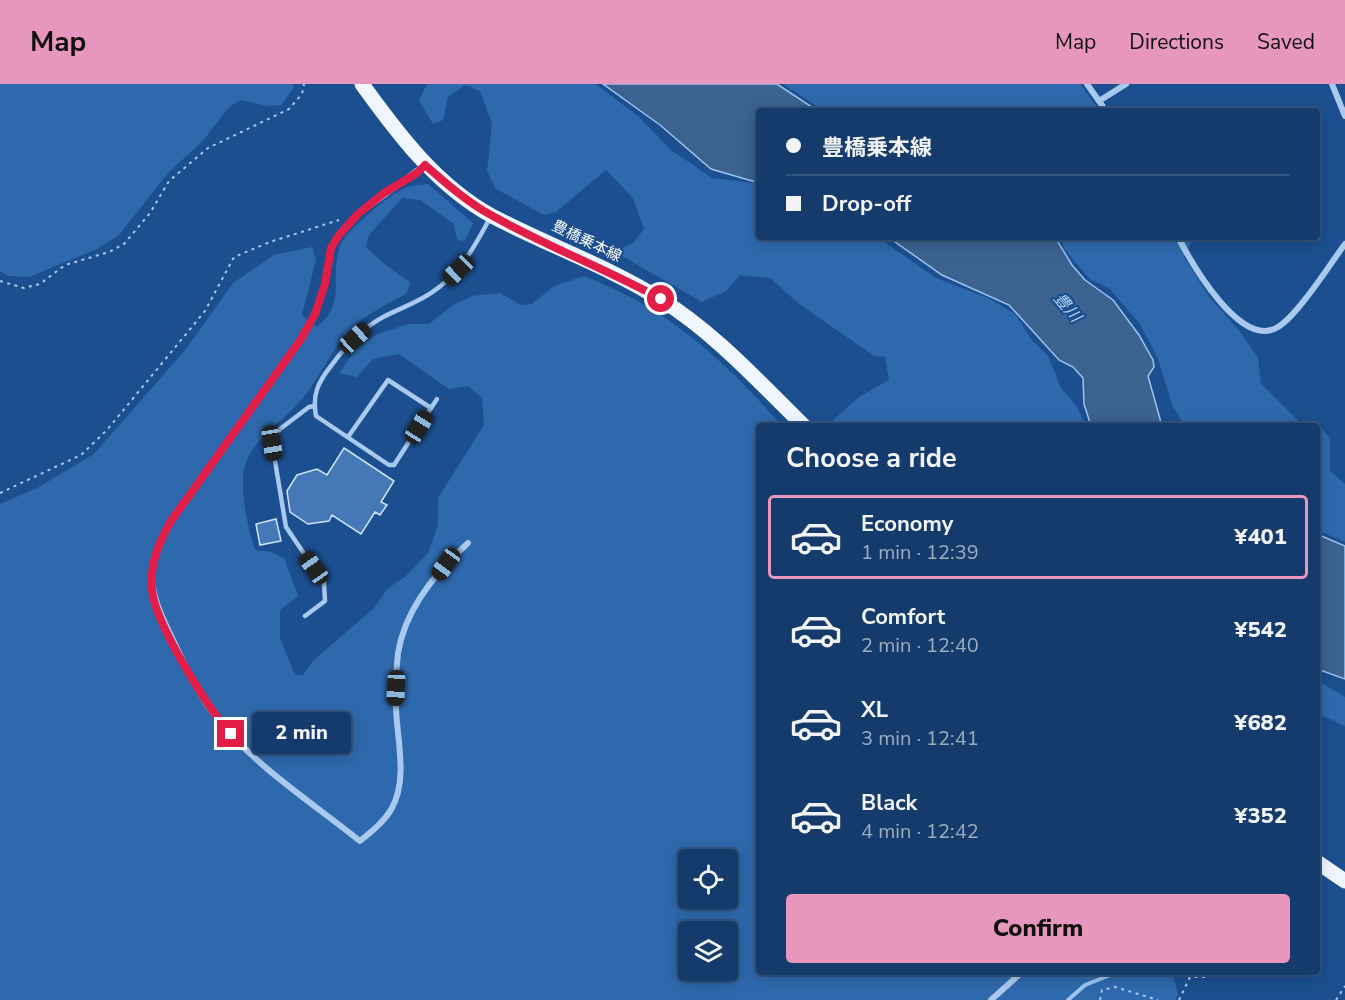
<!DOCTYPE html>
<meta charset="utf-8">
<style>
:root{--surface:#143b6b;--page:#1d4271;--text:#f1f3f6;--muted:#9dadc1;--line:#33557e;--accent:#e797bd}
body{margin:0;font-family:"Nunito Sans","Noto Sans JP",sans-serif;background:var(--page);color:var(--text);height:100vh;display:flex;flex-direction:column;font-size:22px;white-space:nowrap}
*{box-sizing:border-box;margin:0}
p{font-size:20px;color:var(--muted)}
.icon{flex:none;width:33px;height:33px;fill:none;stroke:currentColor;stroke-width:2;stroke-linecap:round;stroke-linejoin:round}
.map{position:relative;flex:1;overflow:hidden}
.sheet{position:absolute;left:756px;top:339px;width:564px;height:552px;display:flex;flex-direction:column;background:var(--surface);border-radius:6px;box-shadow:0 3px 15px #0003,0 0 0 2px var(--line)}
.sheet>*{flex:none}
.hud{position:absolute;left:756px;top:24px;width:564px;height:132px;border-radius:6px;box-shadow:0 3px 15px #0003,0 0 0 2px var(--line);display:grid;align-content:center;height:132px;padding:0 30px;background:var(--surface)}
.fabs{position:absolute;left:678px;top:765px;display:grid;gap:12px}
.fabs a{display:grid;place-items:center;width:60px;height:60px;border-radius:6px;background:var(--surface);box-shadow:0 3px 15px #0003,0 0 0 2px var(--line);font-size:30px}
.end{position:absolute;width:27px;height:27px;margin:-14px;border:8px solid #e11d48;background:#fff;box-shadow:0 0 0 3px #fff}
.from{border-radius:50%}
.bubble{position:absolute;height:42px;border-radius:6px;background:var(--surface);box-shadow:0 3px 15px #0003,0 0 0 2px var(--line);font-size:20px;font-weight:800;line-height:42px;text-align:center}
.car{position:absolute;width:18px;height:36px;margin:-18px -9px;border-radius:8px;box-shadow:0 0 4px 2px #0007;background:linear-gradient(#222 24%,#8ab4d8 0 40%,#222 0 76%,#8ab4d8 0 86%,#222 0)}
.hud b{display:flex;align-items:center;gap:21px;height:57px;font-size:22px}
.hud b+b{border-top:2px solid var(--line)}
.hud i{width:15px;height:15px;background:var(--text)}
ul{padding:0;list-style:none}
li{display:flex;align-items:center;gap:18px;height:84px;margin:0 12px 9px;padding:0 18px;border:3px solid transparent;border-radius:6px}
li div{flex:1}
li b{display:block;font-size:22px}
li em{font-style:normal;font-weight:800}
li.active{border-color:var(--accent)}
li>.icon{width:54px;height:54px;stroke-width:1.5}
h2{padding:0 30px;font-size:27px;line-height:72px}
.cta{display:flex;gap:12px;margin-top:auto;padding:12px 30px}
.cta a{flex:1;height:69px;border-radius:6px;background:var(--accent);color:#111;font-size:24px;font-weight:800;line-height:69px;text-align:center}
header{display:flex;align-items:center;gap:36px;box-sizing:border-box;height:84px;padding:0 30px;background:var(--accent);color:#111}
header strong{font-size:28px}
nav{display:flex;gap:33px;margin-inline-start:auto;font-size:21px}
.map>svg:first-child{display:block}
</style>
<header>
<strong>Map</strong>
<nav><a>Map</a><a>Directions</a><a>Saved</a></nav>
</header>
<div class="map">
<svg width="1345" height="916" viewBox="0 0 1345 916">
<rect width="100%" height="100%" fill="#1b4f8f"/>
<g fill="#2e69ad" fill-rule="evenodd">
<path d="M0,0H293V5L281,21L266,22L241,16L229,23L202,58L169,88L119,151L97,165L29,193L8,192L0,187Z"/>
<path d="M427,0H596L639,33L671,66L712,94L754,99L759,103V153H877L936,194L990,215L1015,230L1031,255L1048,272L1061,304L1077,323L1087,342H831L832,337L859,313L889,296L885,273L874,272L798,219L770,194L740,191L726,207L702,218L622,172V164L633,159L644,145L633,114L606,86L556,128L544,131L496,105L487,87L492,40L480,7L465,1L448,13L443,36L433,40L419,16Z"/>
<path d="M783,0H1080L1100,27H824Z"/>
<path d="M428,100L473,139L465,157L457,156L454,140L420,116L402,114L369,151L366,163L383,179L411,199L406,210C387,220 368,229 352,244C330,266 318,299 296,322C278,340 250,358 244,385C240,407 248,445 255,466L271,468L284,474L298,512L280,526V554L295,591H303L314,576L374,524L387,505L406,492L428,469L438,441V414L484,341L482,314L468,302L449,305L399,270L373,275L357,293L339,289L356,266L375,251L408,240H429L453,221L472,212L500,209L521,221L532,220L554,202L584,192C669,225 722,274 782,342H759V888H1172L1178,910L1175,916H0V420L37,404L94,370L186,265L233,199L274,171L312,163L316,176L302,231L317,243C347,220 329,193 340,162C346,146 389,111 405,104C412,101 421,101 428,100ZM688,776H728V814H688ZM688,848H728V886H688Z"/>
<path d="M1061,153H1194L1184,173L1210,214L1238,245L1258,274L1261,300L1304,342H1185L1173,323L1158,275L1140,240L1110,205L1090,195L1064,165Z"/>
<path d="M1320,342L1330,354V387L1345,400V458L1317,446V343Z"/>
<path d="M1317,596L1345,613V642L1317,629Z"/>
</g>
<g fill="#3c6290" stroke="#9cc4f0" stroke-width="1.5">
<path d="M603,0H777L818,27H759V99L711,85L660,41Z"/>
<path d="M888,153H1055L1072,181L1085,196L1113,216L1139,251L1153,276L1154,283L1148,292L1162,342H1091L1084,320L1083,294L1073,283L1059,276L1009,221L942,191Z"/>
<path d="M1317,450L1345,462V595L1317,585Z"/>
</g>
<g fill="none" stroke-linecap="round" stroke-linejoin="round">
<path stroke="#9cc4f0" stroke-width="4" d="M1068,916L1085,901L1118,888"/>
</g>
<g fill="#4478b7" stroke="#cfe3fa" stroke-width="1.5">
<path d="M344,364L394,397L381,418L387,421L380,431L375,428L361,450L332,431L329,437L308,440L290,428L287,407L297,391L317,385L327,391Z"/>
<path d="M276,435L281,457L260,461L256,440Z"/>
</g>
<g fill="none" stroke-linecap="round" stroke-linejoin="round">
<g stroke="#a9c9ee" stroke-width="2" stroke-dasharray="3 4.5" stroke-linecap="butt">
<path d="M0,197L24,204L40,200L65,181L109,168L124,160L150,129L169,97L208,64L289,25L302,10L304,0"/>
<path d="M0,409L81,371L107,346L205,227L234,173L270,158L339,136"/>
<path d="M1100,916L1102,906L1115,903L1158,916"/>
<path d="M1179,916L1190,893H1208L1217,888"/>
<path d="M1336,916L1345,902"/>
</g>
<g stroke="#a9c9ee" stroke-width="4.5">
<path d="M431,324L394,381H389L316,332C312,311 318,298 331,282C346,261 362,244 385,232C403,223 422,217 438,204C462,186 476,160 490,134"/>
<path d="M348,353L388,296L431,324L437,315"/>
<path d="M305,532L325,517L324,499L286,443L272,359L280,345L309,323L314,322"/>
</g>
<g stroke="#a9c9ee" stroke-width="6">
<path d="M1087,0L1106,27"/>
<path d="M1332,0L1345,32"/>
<path d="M1099,17L1126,0"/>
<path d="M425,81L358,130L339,151L331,164L325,200L315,230L301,255L171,437C141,489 150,509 175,560C188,588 201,616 221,639C259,685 314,720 360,757C371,748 385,737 392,724C408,694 397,656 396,624C395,607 396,586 398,569C405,526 437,487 468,459"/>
<path d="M1178,153C1192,180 1241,266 1278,243C1298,231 1330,180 1345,160"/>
<path d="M991,916L1022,888"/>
</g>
<g stroke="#f0f6ff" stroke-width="15">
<path d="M362,0C398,50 437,102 492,132C547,161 607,182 660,215C714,248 759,298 804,342"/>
<path d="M1317,778L1345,797"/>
</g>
</g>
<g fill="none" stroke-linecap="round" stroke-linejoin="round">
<path stroke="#e11d48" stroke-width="8" d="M231,650C208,625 155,539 152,506C150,479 158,460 171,437L301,255L315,230L325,200L331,164L339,151L358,130L384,109L417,89L425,81C446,99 467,118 491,131C546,162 606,185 661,215"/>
</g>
<g text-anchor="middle" stroke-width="4.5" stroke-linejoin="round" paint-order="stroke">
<g font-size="15" fill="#fff" stroke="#1b4f8f">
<text transform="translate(587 157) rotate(26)" y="5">豊橋乗本線</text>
</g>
<g font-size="16" font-style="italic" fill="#b5d3f5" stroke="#1b4f8f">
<text transform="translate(1068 223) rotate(50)" y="6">豊川</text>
</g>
</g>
</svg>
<div class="fabs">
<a><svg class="icon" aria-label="locate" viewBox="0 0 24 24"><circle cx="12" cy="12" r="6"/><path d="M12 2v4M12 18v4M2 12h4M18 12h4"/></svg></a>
<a><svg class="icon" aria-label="layers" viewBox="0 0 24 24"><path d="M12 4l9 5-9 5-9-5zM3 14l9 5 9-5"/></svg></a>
</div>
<i class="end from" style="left:661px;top:215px"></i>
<i class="end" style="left:231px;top:650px"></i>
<div class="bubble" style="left:252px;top:628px;width:99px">2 min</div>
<i class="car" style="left:458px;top:186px;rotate:226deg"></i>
<i class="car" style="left:355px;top:254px;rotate:48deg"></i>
<i class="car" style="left:419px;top:343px;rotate:32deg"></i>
<i class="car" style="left:272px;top:359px;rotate:171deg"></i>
<i class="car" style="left:446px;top:480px;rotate:216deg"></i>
<i class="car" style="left:314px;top:484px;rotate:325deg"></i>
<i class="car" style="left:396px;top:604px;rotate:183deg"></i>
<div class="hud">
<b><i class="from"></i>豊橋乗本線</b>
<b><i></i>Drop-off</b>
</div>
<section class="sheet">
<h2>Choose a ride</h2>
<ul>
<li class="active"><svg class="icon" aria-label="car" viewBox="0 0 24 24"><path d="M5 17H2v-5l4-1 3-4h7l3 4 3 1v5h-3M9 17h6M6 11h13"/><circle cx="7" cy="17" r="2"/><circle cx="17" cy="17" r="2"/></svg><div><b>Economy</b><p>1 min · 12:39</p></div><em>¥401</em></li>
<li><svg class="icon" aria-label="car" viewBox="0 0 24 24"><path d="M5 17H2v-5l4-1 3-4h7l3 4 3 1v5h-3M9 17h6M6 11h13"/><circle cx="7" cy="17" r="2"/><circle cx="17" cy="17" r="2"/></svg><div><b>Comfort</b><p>2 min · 12:40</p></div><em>¥542</em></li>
<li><svg class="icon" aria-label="car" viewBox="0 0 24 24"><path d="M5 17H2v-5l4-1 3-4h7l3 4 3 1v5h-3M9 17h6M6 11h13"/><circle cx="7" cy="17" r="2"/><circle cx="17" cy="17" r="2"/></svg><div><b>XL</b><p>3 min · 12:41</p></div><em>¥682</em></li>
<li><svg class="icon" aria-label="car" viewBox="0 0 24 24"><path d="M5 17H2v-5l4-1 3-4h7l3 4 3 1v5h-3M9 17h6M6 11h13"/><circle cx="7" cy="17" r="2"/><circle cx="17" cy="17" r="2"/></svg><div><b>Black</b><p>4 min · 12:42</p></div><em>¥352</em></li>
</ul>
<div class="cta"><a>Confirm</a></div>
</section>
</div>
